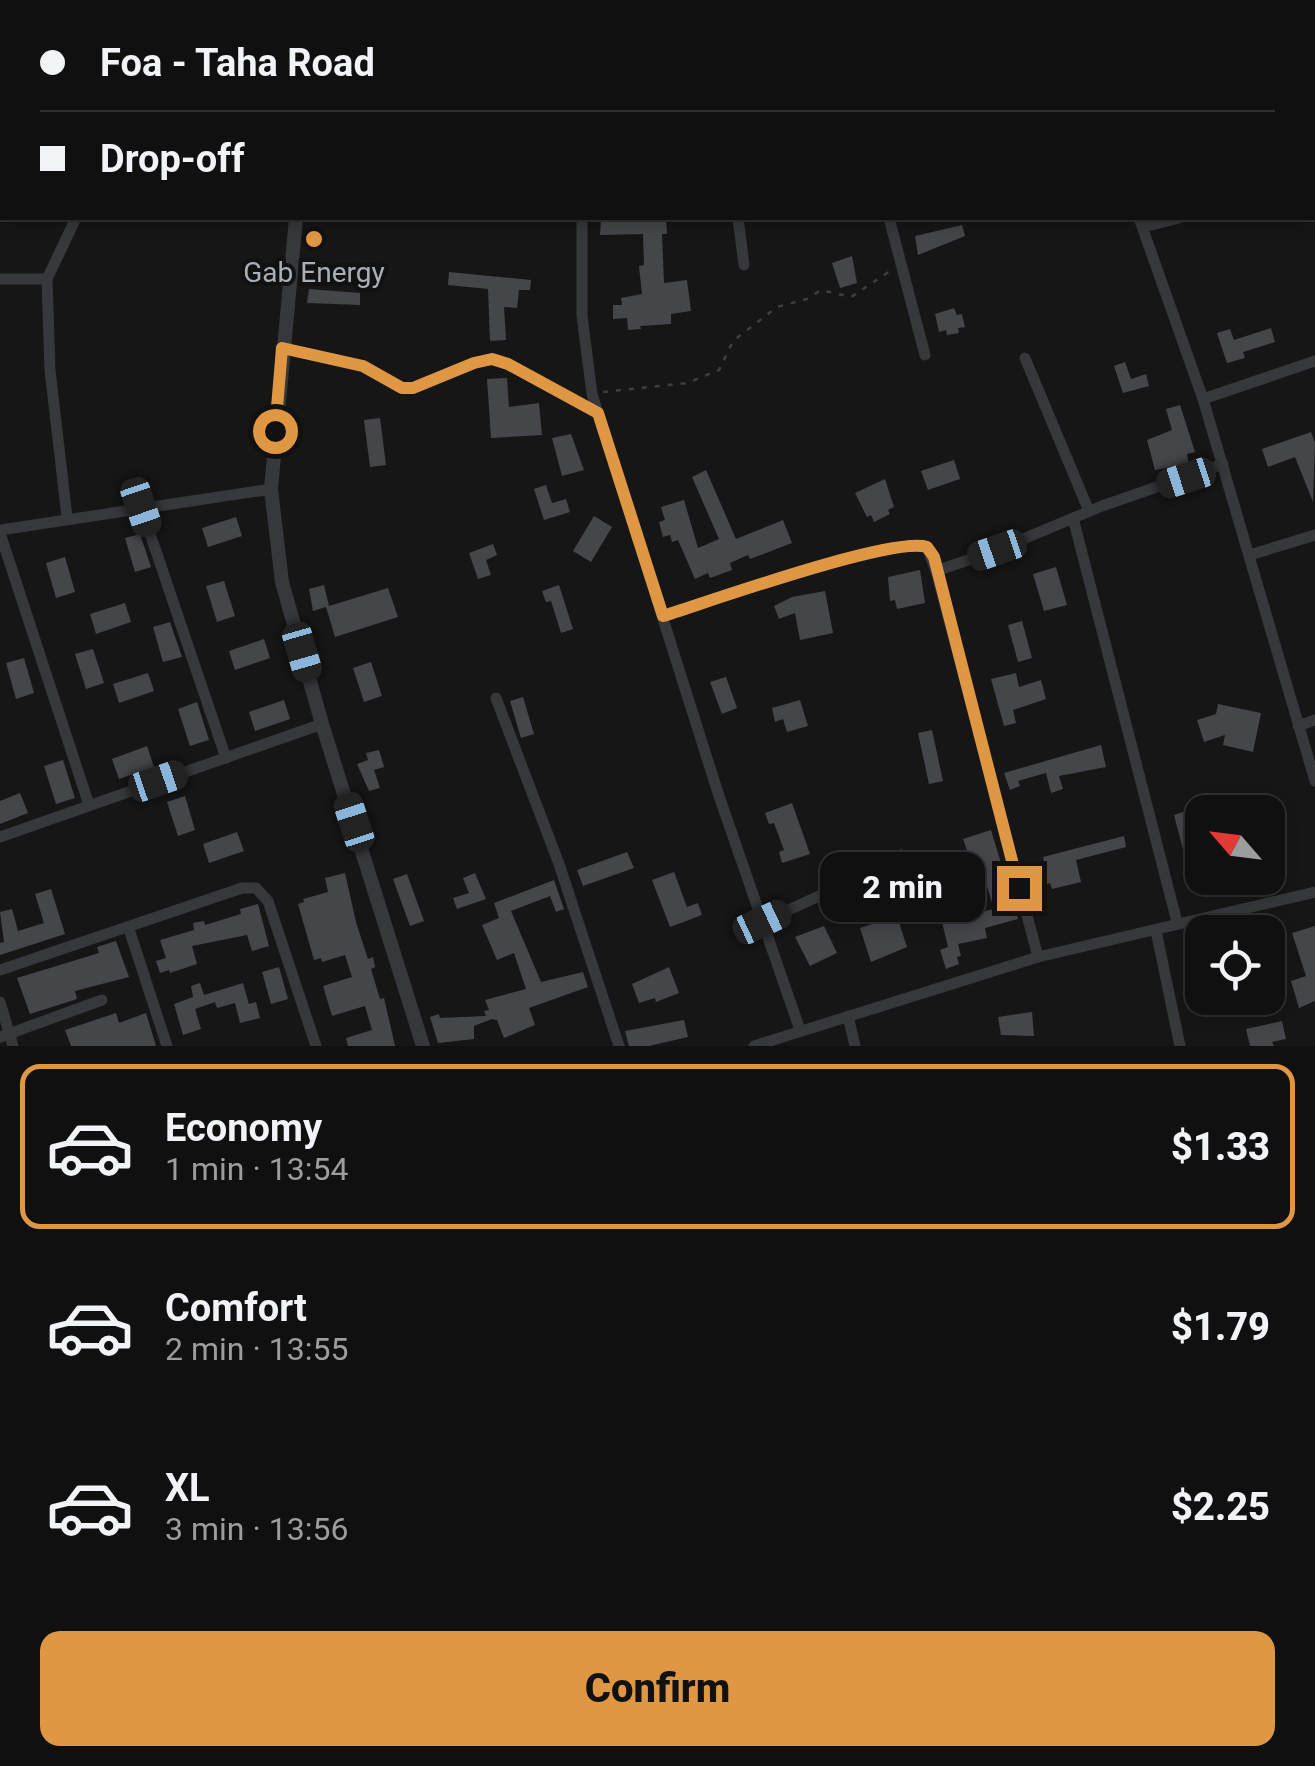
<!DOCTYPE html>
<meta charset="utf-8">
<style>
:root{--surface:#101011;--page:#19191a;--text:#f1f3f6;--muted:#9c9d9f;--line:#303031;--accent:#e09744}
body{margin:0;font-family:Roboto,sans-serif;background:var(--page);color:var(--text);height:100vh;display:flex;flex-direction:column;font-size:38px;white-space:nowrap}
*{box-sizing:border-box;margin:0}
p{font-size:32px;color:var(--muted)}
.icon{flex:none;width:55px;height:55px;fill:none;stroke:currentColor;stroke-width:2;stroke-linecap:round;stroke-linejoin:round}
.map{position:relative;height:1046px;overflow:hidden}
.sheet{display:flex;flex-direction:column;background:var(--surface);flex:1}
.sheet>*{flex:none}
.banner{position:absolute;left:0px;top:0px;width:1315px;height:220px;box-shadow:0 5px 15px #0003,0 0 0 2px var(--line);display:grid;align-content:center;height:220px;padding:0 40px;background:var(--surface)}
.needle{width:65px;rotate:298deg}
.buttons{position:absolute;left:1185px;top:795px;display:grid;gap:20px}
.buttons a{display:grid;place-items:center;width:100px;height:100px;border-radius:20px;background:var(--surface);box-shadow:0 5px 15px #0003,0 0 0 2px var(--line);font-size:50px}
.end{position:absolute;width:45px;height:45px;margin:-22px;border:12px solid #e09744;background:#111;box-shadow:0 0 0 5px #111}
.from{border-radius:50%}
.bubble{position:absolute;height:70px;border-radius:20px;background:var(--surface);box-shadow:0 5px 15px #0003,0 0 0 2px var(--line);font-size:32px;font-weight:800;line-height:70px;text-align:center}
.car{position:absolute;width:30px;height:60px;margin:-30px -15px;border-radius:12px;box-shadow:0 0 8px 2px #0007;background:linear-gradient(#222 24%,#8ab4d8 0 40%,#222 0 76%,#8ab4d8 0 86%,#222 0)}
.banner b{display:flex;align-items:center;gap:35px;height:95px;font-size:38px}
.banner b+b{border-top:2px solid var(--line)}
.banner i{width:25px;height:25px;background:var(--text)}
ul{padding:18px 0 0;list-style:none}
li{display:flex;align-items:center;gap:30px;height:165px;margin:0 20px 15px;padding:0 20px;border:5px solid transparent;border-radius:20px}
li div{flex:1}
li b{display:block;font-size:38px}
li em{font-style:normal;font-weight:800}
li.active{border-color:var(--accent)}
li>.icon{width:90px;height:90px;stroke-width:1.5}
.button{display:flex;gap:20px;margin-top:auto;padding:20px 40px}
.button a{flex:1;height:115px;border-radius:20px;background:var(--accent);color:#111;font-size:40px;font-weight:800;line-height:115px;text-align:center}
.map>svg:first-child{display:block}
</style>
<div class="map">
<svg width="1315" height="1046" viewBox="0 0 1315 1046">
<rect width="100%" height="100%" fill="#161617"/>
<g fill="#45464a">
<path d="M601,218H616V222H654V218H666L667,234H662L664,283L687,280L691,311L671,314V324L640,326L641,329L628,330L627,318L613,319V305H622L621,298L642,294L639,266L644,265L643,234L600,235Z"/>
<path d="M962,225L965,236L918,255L915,236Z"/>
<path d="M852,256L857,283L840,288L832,263Z"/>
<path d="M449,272L531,280L530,290H519L517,308L504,307L506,340L490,341L488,289L448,285Z"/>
<path d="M309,289L360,293V305L307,303Z"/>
<path d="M954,308L957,315L962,314L965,327L958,328L959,333L947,335L946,330L939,332L935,314Z"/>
<path d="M1271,328L1275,342L1243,352L1245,358L1227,363L1217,333L1230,329L1234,340Z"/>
<path d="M1125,362L1131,379L1146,374L1149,386L1123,393L1114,366Z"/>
<path d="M507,378L509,407L539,403L542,435L491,438L487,379Z"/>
<path d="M1180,405L1195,452L1187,454L1189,464L1155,470L1147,440L1172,430L1166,409Z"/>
<path d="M380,418L386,465L370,467L364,420Z"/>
<path d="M1311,432L1315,443L1313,502L1295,457L1268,467L1262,449Z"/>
<path d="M571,434L584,470L562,476L552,438Z"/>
<path d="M954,460L960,479L928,490L921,471Z"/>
<path d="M706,470L736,539L783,520L792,543L750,559L748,555L730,563L732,570L710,578L708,573L695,579L678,540L672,542L670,535L663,537L659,522L665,520L661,507L684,500L698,548L719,539L692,477Z"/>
<path d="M885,479L894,507L888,510L890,514L874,522L871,515L867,517L855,493Z"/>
<path d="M546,485L552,503L566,499L570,512L544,520L534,489Z"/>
<path d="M594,516L612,527L591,562L573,551Z"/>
<path d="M236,517L242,536L208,547L202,528Z"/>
<path d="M140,534L151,567L135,572L125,538Z"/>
<path d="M493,544L497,555L486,560L491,575L478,579L469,553Z"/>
<path d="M65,557L75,592L56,598L46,563Z"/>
<path d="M1056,567L1067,605L1044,611L1033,574Z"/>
<path d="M920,570L925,603L897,609L895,600L890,601L888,577Z"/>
<path d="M224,581L235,616L217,622L206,586Z"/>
<path d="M324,585L329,606L388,588L398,617L335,637L326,607L313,611L309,589Z"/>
<path d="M559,585L573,629L561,633L551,601L546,602L542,591Z"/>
<path d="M825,591L833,633L800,640L795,613L779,619L774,606L792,597Z"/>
<path d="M125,603L131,622L96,634L90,614Z"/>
<path d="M1022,621L1032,658L1018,662L1008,625Z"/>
<path d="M170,622L182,657L163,662L153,627Z"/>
<path d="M264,639L270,658L235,670L229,651Z"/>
<path d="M93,649L104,683L86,689L75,654Z"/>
<path d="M24,658L34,693L16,699L6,663Z"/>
<path d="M371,662L382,696L364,702L353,668Z"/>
<path d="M148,673L154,691L119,703L113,684Z"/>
<path d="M1016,673L1019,687L1041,680L1046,699L1013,710L1016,723L1004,726L991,679Z"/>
<path d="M726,677L737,708L722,714L710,682Z"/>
<path d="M523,697L534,734L521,738L510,701Z"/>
<path d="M284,700L290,719L255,731L249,712Z"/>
<path d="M800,700L808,726L787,732L783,719L775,722L772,708Z"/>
<path d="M197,702L209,740L190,746L178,709Z"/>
<path d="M1218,704L1261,713L1253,752L1223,745L1225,735L1204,742L1197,720L1216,714Z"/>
<path d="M932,730L943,781L929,784L918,733Z"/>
<path d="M1101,745L1106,767L1059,776L1063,789L1051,793L1046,773L1018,781L1020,786L1010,790L1004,773Z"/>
<path d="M147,746L154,767L119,779L112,759Z"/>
<path d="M379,750L384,767L374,770L380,788L369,791L357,764L368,760L366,753Z"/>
<path d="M63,760L75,798L56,804L44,766Z"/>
<path d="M20,793L28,813L0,824V801Z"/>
<path d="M185,796L195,830L178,836L167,802Z"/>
<path d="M792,803L810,854L782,863L779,852L784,850L774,823L769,824L765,813Z"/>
<path d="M1186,811L1202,870V877L1191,880L1174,815Z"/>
<path d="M991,830L1018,919L985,928L987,938L958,944L961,956L957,957L959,964L946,969L940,950L948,947L941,918L953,916L954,919L994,909L982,870L975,873L963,839Z"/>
<path d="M237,832L244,851L209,863L203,844Z"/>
<path d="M1124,836L1126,847L1076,860L1081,882L1052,889L1050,883L1044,885L1042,873L1046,872L1043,857Z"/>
<path d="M902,849L912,880L890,886L888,878L884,879L879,863L883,862L881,856Z"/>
<path d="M627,852L634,868L583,886L577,870Z"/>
<path d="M674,872L687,907L698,903L702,915L670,927L652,880Z"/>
<path d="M345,873L356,922L368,959L373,957L375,967L371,969L380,999L384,998L395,1046H348L346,1038L372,1030L365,1006L332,1016L323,986L352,977L345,955L322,962L321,958L314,960L298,904L304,902L303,899L328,892L325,878Z"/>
<path d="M475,873L486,899L457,909L453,898L469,893L463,878Z"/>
<path d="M407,874L424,921L410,926L393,879Z"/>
<path d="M554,880L564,909L556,912L550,896L511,911L541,982L583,972L588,987L529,1008L535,1025L504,1038L497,1020L492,1019L474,1026V1039L438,1043L430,1017L439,1014L440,1018L486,1016L484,1011L489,1010L485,1000L526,989L514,953L497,960L482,925L499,918L494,903Z"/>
<path d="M51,889L65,934L0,955V943L4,942L0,912L12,909L18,931L44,923L35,894Z"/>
<path d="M258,904L269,946L252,951L247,935L192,946L197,964L170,973L169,970L160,973L156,961L166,958L160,940L194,930L193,923L204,921L205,925L241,914L240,909Z"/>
<path d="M897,916L907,947L871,962L860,928Z"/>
<path d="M824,926L837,953L810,966L795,937Z"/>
<path d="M1315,926V1001L1299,1008L1291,981L1306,976L1292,933Z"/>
<path d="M116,941L129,977L75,991L77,999L30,1014L17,978L99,953L97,947Z"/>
<path d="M279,967L288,999L271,1004L262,972Z"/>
<path d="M669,967L679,993L656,1002L655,998L639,1003L632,984Z"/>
<path d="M200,983L204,995L243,983L249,1004L256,1002L260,1018L240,1023L235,1003L217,1008L215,1002L195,1009L201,1029L183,1035L174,1004L193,997L191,986Z"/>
<path d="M1032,1012L1034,1036L1001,1035L998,1017Z"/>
<path d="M116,1013L119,1023L146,1013L156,1046H71L65,1030Z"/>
<path d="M684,1020L688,1037L649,1046H629L625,1031Z"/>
<path d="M1282,1021L1286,1039L1272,1042L1274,1046H1250L1246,1029Z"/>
</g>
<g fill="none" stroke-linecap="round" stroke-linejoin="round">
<path stroke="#3d3f43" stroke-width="2.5" stroke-dasharray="5 8" stroke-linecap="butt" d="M603,392L687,383L719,370L733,341L777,307L807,299L821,290L851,297L890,271"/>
<g stroke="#37383c" stroke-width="11">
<path d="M41,0L42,2"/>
<path d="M105,0V2"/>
<path d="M488,0V2"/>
<path d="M672,0V2"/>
<path d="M789,2L790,0"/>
<path d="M1250,2L1267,0"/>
<path d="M1312,173H1315"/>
<path d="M582,218V316L592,394L718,793L800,1030"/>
<path d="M738,218L744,265"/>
<path d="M889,218L925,355"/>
<path d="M1139,218L1203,399L1315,781"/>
<path d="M1143,227L1179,218"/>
<path d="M0,279H47"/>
<path d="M281,348L363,367L402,388H413L474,363L492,359L507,364L598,413"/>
<path d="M1025,358L1089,511"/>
<path d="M1203,399L1315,361"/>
<path d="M141,507L226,758"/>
<path d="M67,517L50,370L47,279L76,218"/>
<path d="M1073,518L1177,922"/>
<path d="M0,530L271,489"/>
<path d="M0,533L89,805"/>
<path d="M1250,555L1315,535"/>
<path d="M663,616C708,602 892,536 927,547L936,571"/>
<path d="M496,698L559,864L619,1046"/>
<path d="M1298,726L1315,720"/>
<path d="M0,837L322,724"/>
<path d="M762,922L872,872"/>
<path d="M129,929L167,1046"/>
<path d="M1156,931L1180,1046"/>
<path d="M1038,957L936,571L997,550L1102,506L1223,464"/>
<path d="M0,970L242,888H256L268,901L316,1046"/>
<path d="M0,1002L13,1046"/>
<path d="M848,1016L855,1046"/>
<path d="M0,1037L102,1000"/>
<path d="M754,1046L1038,957L1315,892"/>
</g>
<g stroke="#37383c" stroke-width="14">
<path d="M317,2L318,0"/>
<path d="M296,218L271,489L282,582L322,724L423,1046"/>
</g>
</g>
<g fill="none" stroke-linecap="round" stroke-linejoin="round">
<path stroke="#e09744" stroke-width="12" d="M275,431L282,348L363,366L402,388H413L474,363L492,359L508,364L598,413L663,616C708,602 893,536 927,547L934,557L1019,888"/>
</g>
<circle fill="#e09744" stroke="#111112" stroke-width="4" cx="314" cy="239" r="10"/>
<g text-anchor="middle" stroke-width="8" stroke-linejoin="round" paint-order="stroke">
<g font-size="28" fill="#a9afb6" stroke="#111112">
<text x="314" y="282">Gab Energy</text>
</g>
</g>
</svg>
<div class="buttons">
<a><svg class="needle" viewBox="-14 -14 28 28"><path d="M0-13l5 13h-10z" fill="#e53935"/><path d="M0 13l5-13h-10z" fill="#9c9d9f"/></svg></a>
<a><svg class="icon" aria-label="locate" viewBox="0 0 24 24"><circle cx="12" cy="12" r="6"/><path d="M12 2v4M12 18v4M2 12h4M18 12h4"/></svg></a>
</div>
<i class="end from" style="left:275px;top:431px"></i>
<i class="end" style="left:1019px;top:888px"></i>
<div class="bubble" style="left:820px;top:852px;width:165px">2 min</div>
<i class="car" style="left:1186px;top:478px;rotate:252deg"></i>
<i class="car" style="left:141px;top:507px;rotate:161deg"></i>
<i class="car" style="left:997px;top:550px;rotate:251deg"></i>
<i class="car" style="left:302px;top:652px;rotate:164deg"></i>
<i class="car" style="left:158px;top:781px;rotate:71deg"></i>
<i class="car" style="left:354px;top:822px;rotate:342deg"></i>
<i class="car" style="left:762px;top:922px;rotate:65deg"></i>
<div class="banner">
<b><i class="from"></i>Foa - Taha Road</b>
<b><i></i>Drop-off</b>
</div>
</div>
<section class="sheet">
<ul>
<li class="active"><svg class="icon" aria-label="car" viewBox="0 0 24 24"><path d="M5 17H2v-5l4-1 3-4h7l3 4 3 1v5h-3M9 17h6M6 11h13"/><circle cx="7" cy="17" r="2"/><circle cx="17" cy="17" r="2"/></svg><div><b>Economy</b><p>1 min · 13:54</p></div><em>$1.33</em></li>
<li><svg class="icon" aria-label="car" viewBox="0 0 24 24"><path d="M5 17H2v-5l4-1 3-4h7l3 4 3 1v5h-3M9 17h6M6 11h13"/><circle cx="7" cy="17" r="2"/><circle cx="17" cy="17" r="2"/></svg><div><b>Comfort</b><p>2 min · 13:55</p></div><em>$1.79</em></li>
<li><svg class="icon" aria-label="car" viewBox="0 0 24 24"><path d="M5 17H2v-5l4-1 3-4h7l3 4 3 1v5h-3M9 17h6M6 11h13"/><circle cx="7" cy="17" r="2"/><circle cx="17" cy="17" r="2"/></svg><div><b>XL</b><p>3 min · 13:56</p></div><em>$2.25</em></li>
</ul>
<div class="button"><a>Confirm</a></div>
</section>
